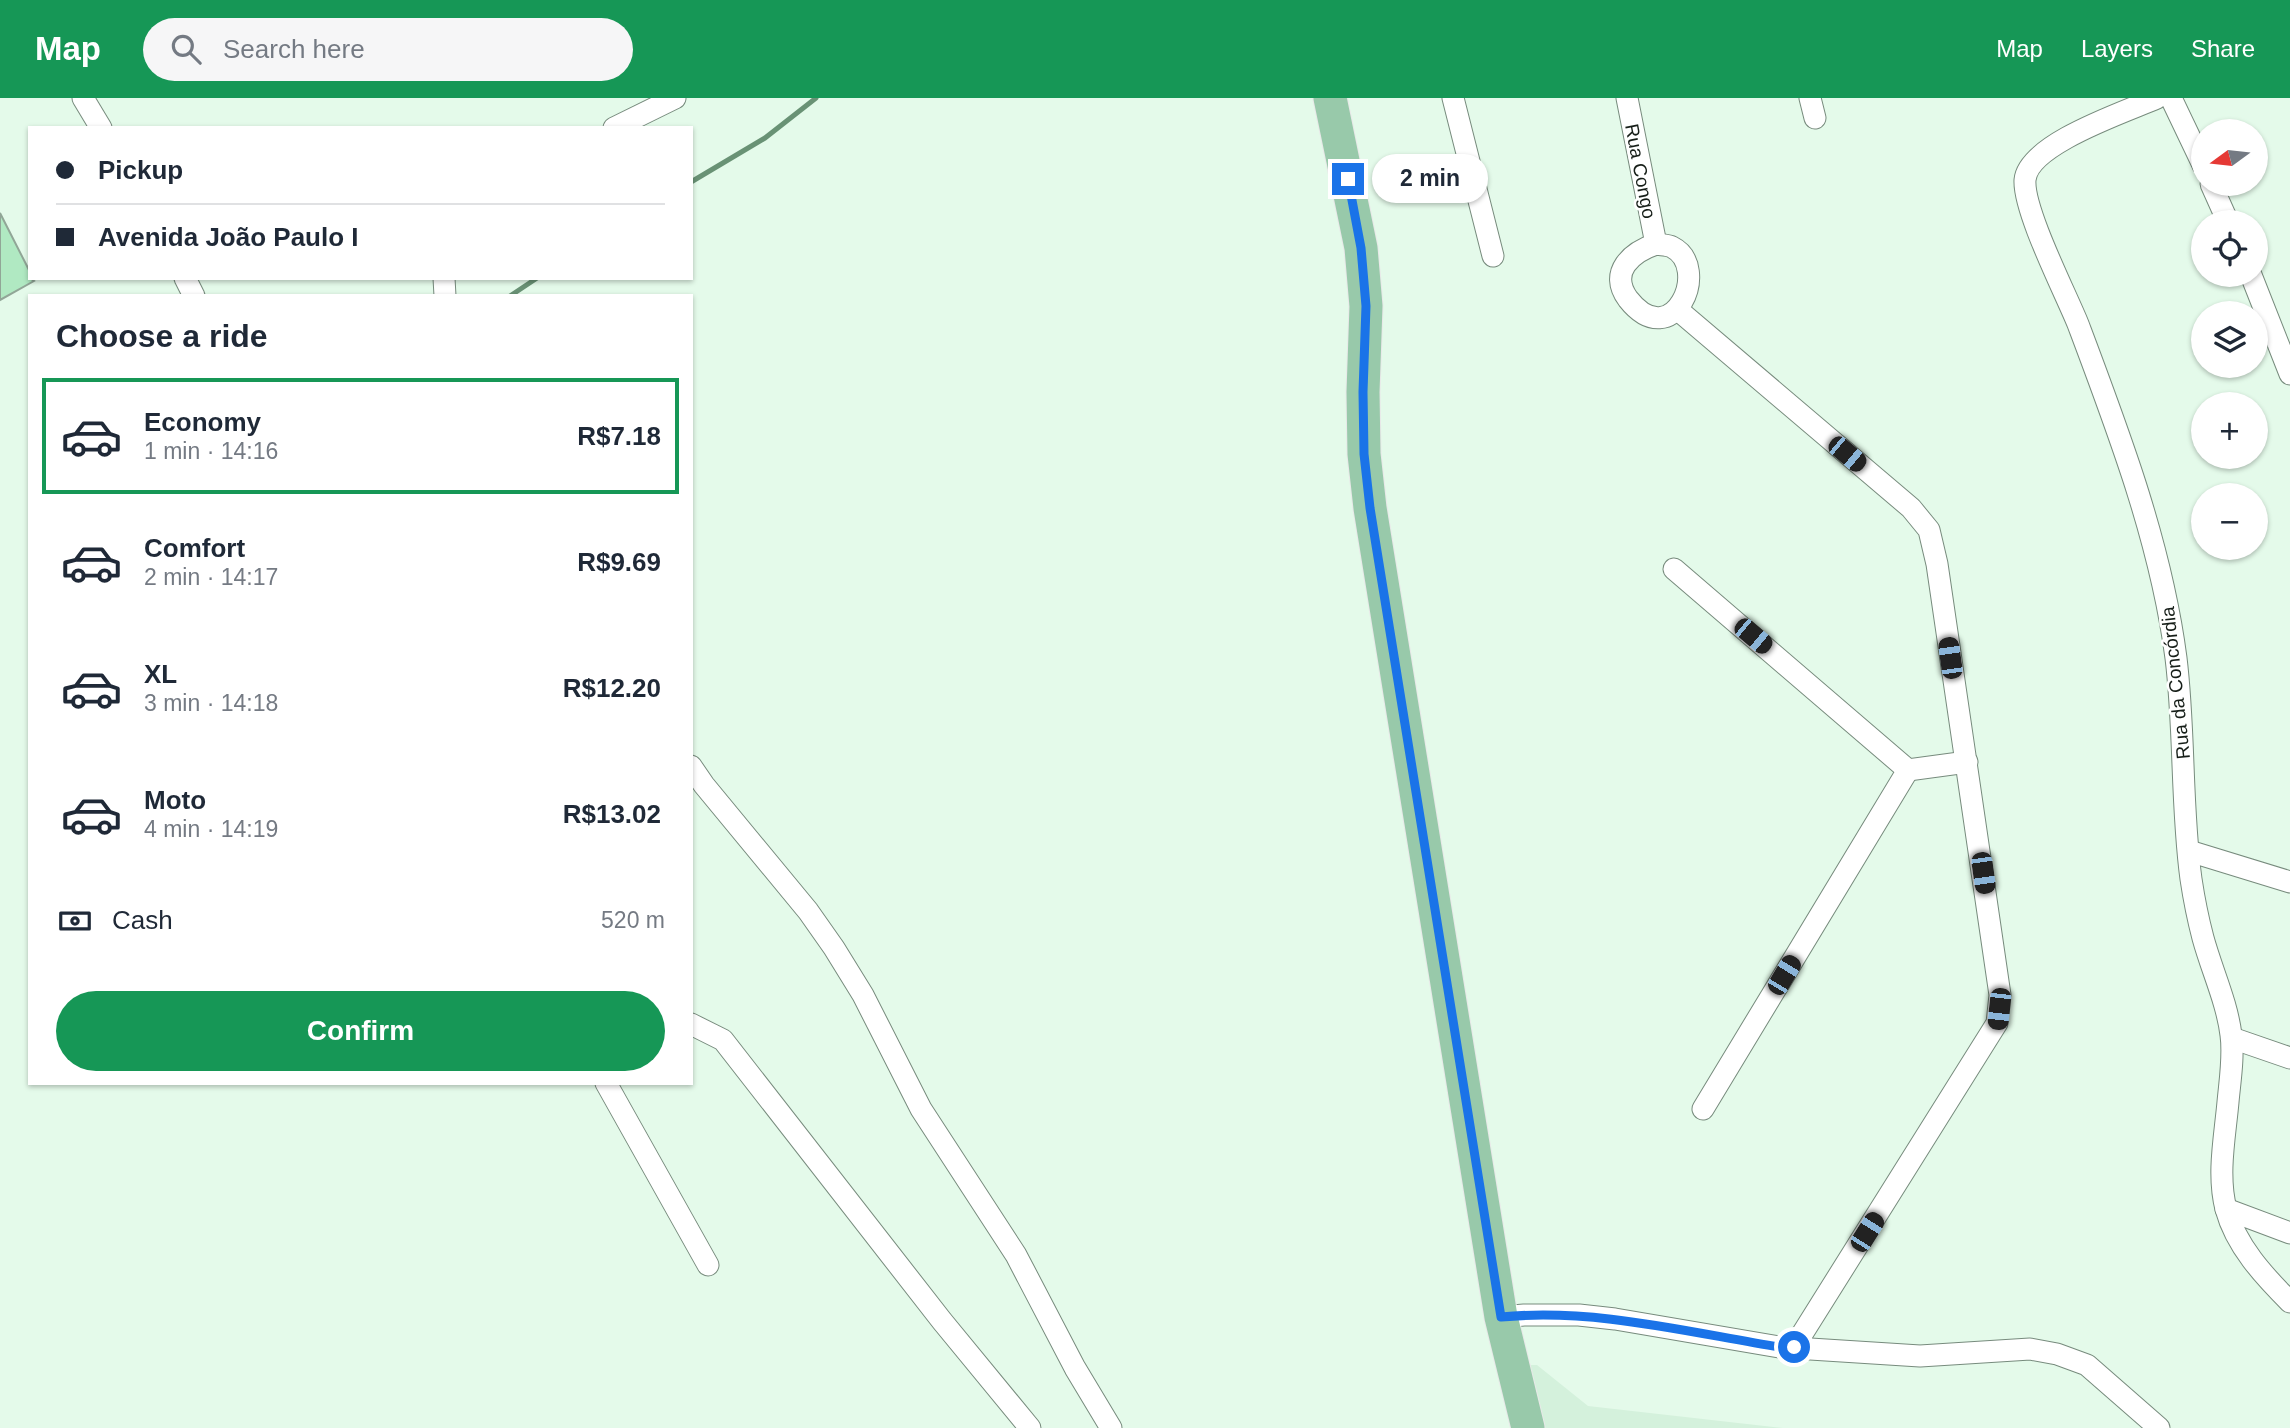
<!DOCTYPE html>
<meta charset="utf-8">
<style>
:root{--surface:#fff;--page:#f6f6f7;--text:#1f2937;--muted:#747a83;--line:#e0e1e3;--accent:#169756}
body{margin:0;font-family:Helvetica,sans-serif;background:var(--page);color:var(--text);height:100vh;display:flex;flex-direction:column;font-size:26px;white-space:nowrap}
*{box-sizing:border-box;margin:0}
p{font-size:23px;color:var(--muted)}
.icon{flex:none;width:38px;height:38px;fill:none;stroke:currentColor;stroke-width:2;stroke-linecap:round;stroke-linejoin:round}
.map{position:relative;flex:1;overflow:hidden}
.drawer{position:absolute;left:28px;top:196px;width:665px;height:791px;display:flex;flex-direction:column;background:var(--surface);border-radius:0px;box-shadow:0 2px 5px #0004}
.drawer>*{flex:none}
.top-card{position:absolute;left:28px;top:28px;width:665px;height:154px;border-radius:0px;box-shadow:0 2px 5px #0004;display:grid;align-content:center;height:154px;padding:0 28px;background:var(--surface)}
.needle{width:46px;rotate:255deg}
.buttons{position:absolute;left:2191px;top:21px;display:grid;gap:14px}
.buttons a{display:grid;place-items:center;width:77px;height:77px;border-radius:50%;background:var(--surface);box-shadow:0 2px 5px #0004;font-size:35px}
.end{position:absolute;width:32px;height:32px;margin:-16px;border:9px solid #1a73e8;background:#fff;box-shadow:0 0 0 4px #fff}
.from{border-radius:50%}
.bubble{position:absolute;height:49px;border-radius:24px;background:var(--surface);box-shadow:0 2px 5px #0004;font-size:23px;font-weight:600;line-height:49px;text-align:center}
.car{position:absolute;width:21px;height:42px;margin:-21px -10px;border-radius:9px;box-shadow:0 0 5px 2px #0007;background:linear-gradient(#222 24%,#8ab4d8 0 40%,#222 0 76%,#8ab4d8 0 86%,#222 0)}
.top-card b{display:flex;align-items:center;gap:24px;height:66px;font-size:26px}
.top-card b+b{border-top:2px solid var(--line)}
.top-card i{width:18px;height:18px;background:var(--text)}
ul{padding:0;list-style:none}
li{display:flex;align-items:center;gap:21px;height:116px;margin:0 14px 10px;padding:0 14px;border:4px solid transparent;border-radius:0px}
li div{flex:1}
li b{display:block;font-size:26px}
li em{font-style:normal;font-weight:600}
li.current{border-color:var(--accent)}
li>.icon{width:63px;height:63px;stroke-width:1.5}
h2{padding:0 28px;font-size:32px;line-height:84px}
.pay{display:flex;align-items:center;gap:18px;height:77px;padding:0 28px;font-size:26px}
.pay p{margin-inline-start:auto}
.primary-button{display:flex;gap:14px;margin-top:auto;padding:14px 28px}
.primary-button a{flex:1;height:80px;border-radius:42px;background:var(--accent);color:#fff;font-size:28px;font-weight:600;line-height:80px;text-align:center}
header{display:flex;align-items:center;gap:42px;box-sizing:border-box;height:98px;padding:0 35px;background:var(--accent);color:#fff}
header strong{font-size:33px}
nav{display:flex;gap:38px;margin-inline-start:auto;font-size:24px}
.search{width:490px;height:63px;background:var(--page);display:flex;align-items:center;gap:18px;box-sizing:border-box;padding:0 24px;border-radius:38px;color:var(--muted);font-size:26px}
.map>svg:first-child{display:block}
</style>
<header>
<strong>Map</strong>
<div class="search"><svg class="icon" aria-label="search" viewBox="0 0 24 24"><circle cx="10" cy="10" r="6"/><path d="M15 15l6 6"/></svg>Search here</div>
<nav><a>Map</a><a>Layers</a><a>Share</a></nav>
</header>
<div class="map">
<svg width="2290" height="1330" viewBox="0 0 2290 1330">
<rect width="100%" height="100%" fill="#e4faea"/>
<path fill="#d4f1dc" d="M1528,1267H1537L1588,1308L1783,1330H1536Z"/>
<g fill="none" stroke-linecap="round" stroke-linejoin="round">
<g stroke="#699275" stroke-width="5">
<path d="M691,84L765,40L816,0"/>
<path d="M510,198L537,180"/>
</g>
</g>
<path fill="#b0e9c2" stroke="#91a697" stroke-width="2" d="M0,115L30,174V180L34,183L0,202Z"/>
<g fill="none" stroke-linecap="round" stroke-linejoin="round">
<defs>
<g id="street">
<path d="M83,0L101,30"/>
<path d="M1453,0L1493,158"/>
<path d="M1627,0L1656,146"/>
<path d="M1810,0L1815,20"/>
<path d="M2157,0C2125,14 2028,46 2025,82C2023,112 2065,194 2078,226C2119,335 2161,445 2176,560C2185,633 2181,708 2191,781C2194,801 2198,821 2203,840C2212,873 2227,904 2231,937C2234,958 2230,982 2228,1004C2225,1038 2217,1077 2226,1111C2236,1148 2264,1178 2290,1204"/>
<path d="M2171,0L2203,67"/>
<path d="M614,30L675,0"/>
<path d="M2211,86L2228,124"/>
<path d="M1656,146C1661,147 1668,147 1672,149C1712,169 1673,258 1628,201C1608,174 1632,154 1656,146Z"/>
<path d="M2251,177L2290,276"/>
<path d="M185,180L194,198"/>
<path d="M444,180L445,198"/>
<path d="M1678,212L1911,410L1929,432L1937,466L2000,897L1997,925L1794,1249"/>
<path d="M1674,471L1908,672L1703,1011"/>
<path d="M691,668L704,687L808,813L834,850L863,897L921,1011L1016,1157L1075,1270L1111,1330"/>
<path d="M1908,672L1967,664"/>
<path d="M2189,753L2290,784"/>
<path d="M691,926L723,942L942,1223L1030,1330"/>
<path d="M2232,940L2290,960"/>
<path d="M606,985L708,1167"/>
<path d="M2226,1111L2290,1135"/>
<path d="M1501,1219L1524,1217H1579L1615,1221L1779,1249L1920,1258L2030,1251L2057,1256L2087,1267L2159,1330"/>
</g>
<path id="primary" d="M1330,0L1361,150L1366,208L1363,294L1364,356L1370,410L1501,1219L1528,1330"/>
</defs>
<use href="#street" stroke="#778b7d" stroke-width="23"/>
<use href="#primary" stroke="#e8e8e8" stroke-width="35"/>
<use href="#street" stroke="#fff" stroke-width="21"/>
<use href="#primary" stroke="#98c9aa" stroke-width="33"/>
</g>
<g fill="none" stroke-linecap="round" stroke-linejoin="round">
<path stroke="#1a73e8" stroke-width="9" d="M1348,81L1361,150L1366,208L1363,294L1364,356L1370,410L1501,1219C1595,1210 1687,1234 1779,1249H1794"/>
</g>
<g text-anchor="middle" stroke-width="5" stroke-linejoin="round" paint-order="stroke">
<g font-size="19" fill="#161e18" stroke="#fff">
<text transform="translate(1641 73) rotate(79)" y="7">Rua Congo</text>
<text transform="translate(2175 585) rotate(-96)" y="7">Rua da Concórdia</text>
</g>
</g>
</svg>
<div class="buttons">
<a><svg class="needle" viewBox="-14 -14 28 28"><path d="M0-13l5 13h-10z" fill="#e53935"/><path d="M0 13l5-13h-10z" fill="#747a83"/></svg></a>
<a><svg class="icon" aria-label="locate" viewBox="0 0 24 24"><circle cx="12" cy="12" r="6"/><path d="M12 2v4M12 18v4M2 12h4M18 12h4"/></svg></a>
<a><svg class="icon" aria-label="layers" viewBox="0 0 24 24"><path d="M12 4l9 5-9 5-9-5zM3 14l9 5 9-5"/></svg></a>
<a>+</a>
<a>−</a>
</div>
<i class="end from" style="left:1794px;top:1249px"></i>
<i class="end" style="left:1348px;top:81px"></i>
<div class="bubble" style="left:1372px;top:56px;width:116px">2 min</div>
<i class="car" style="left:1847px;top:356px;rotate:130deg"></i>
<i class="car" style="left:1753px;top:538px;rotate:130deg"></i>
<i class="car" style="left:1950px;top:560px;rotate:352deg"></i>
<i class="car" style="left:1983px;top:775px;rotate:172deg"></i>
<i class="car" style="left:1784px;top:877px;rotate:31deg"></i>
<i class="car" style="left:1999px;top:911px;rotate:186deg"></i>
<i class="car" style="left:1867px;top:1134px;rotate:32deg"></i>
<div class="top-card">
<b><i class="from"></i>Pickup</b>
<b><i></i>Avenida João Paulo I</b>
</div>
<section class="drawer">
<h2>Choose a ride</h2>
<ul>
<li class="current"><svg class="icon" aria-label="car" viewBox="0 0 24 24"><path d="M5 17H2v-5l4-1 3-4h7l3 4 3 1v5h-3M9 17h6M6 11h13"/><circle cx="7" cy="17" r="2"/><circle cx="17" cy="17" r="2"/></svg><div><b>Economy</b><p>1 min · 14:16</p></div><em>R$7.18</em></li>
<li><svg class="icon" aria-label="car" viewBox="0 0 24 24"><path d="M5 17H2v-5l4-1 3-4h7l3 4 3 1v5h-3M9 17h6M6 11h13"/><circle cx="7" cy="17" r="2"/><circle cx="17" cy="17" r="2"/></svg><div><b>Comfort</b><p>2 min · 14:17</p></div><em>R$9.69</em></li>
<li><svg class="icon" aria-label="car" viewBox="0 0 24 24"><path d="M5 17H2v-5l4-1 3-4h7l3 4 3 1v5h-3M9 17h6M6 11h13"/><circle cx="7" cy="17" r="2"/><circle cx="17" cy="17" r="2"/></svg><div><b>XL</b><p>3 min · 14:18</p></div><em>R$12.20</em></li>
<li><svg class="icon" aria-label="car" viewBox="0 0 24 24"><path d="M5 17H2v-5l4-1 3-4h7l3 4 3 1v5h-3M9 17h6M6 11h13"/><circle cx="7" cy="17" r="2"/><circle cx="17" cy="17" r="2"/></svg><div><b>Moto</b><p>4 min · 14:19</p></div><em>R$13.02</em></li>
</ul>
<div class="pay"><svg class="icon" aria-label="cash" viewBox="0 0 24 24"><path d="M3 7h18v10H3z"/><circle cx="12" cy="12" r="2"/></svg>Cash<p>520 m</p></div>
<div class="primary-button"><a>Confirm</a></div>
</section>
</div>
